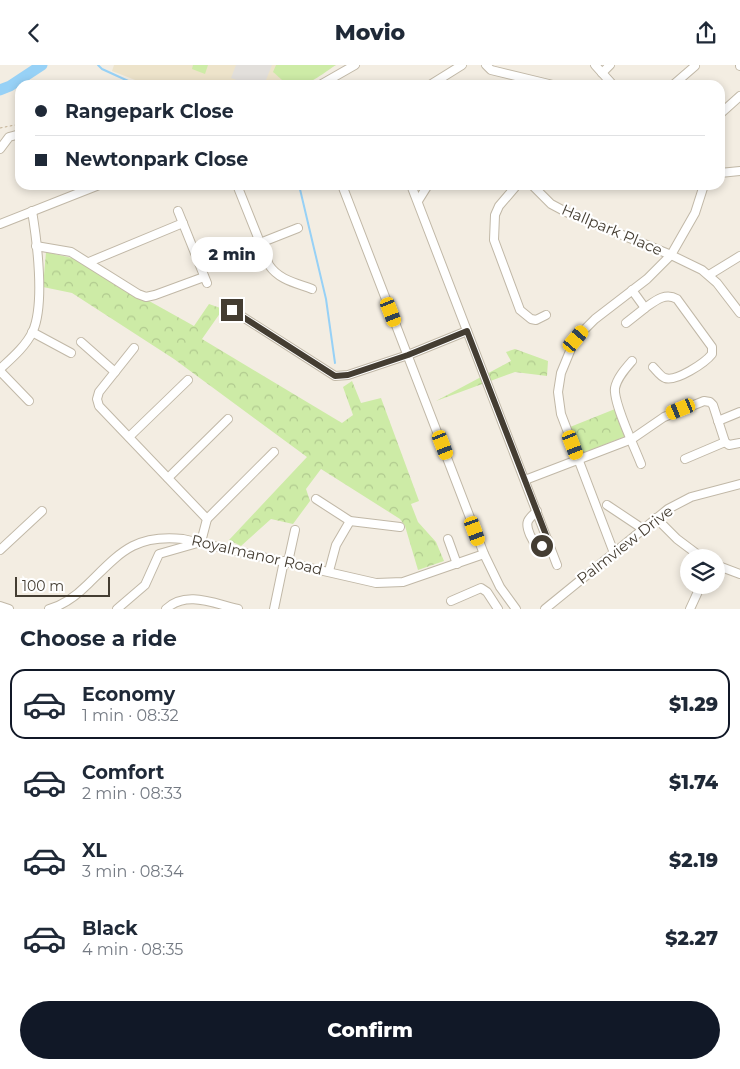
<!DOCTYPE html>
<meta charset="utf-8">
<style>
:root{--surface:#fff;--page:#f2f2f3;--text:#1f2937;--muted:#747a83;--line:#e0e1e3;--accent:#111827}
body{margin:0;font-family:Montserrat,sans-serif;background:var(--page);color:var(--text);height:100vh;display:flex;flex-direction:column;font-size:19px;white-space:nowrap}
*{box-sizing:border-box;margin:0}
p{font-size:16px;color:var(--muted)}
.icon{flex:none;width:28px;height:28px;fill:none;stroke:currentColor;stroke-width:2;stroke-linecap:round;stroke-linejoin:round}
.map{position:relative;height:544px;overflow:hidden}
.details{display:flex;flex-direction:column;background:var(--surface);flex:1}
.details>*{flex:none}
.hud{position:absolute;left:15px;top:15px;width:710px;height:110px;border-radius:15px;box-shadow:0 2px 8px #0003;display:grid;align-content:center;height:110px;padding:0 20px;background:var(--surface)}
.fabs{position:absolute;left:680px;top:484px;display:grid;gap:10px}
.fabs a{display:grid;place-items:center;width:45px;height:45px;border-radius:50%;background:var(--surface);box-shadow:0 2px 8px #0003;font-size:25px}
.scale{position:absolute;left:15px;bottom:12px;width:95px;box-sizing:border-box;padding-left:5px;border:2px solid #443d32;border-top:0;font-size:14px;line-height:18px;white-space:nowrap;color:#443d32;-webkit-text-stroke:4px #fff;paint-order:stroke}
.end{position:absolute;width:22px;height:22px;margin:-11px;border:6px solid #443d32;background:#fff;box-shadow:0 0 0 2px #fff}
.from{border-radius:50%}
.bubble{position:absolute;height:35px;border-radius:18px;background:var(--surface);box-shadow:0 2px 8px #0003;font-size:16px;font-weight:800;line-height:35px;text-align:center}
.car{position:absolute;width:15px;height:30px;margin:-15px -8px;border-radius:6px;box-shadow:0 0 4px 1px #0007;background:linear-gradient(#f5c518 24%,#345 0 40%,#f5c518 0 76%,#345 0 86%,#f5c518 0)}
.hud b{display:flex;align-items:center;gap:18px;height:48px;font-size:19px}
.hud b+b{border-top:1px solid var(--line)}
.hud i{width:12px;height:12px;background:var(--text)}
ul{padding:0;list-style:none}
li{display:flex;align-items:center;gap:15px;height:70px;margin:0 10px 8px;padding:0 10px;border:2px solid transparent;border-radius:15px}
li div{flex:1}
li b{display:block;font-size:19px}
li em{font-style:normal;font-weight:800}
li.on{border-color:var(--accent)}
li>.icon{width:45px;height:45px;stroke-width:1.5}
h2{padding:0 20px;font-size:22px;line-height:60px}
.action{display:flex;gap:10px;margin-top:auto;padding:10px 20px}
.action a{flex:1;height:58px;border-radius:30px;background:var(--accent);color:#fff;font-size:20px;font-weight:800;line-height:58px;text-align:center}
header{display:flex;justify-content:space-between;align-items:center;height:65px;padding:0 20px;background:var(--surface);font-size:22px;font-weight:800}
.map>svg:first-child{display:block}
</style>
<header><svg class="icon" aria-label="back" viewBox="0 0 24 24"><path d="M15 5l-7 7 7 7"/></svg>Movio<svg class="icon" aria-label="share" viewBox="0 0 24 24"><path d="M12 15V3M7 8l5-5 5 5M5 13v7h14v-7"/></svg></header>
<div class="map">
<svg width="740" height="544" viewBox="0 0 740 544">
<defs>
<pattern id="park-crowns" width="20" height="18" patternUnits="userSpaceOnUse" patternTransform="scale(1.25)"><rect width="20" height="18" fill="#cdeba6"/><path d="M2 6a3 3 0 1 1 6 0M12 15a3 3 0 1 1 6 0" fill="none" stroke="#b1ca8f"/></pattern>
</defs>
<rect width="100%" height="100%" fill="#f3ede2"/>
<path fill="#ede3ca" d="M114,0H336L302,20H148L112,6Z"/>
<g fill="url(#park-crowns)">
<path d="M46,187L72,193L194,261L209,239L223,244L202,274L342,358L353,350L343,322L352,316L361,338L381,333L419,436L411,439L418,457L436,477L444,496L418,505L405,461L400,454L321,404L306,424L310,436L293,459L271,454L241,481L229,475L307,392L174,294L72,228L43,222Z"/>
<path d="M515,284L548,296L547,311L515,307L436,336L511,296L506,287Z"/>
<path d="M615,344L626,371L581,389L570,362Z"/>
</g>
<g fill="#cdeba6">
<path d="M193,0H208L205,9L192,4Z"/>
<path d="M276,0H336C323,8 305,25 289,19C283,17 278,11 273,7Z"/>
</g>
<path fill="#e2dfdb" d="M236,0H272L264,20H250L231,13Z"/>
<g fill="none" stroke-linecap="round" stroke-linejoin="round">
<g stroke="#97d1f6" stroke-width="2">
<path d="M98,0L102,4L137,20"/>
<path d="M299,120L326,234L335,298"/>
</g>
<path stroke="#97d1f6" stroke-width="11" d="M0,25L10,21L42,0"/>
<defs>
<g id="minor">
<path d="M486,0L491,5L553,20"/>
<path d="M595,0L613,20"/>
<path d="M740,0V1"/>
<path d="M602,8L610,0"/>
<path d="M320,20L355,0"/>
<path d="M430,20L462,0"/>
<path d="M673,20L695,1"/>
<path d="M720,49L740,31"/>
<path d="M0,84L9,72L20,69"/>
<path d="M720,108L740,106"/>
<path d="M237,120L269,200C279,215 296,218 312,224"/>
<path d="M342,120L484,489L500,522L516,544"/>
<path d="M411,120L557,500"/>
<path d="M517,120L499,141L495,150L494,175L520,245L531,254L536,255L546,250"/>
<path d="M532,120L551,139L566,147L671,190L702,205L717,218L740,248"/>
<path d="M418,136L428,120"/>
<path d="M178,146L207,218"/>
<path d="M0,159L99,120"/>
<path d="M260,178L298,163"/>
<path d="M36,181L71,187L138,229L146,232L155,230L204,212"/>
<path d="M89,197L183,158"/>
<path d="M709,210L740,191"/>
<path d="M632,225L645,243C655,236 665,227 677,234L712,282V289C705,298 676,317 665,313C661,312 656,305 653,302"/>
<path d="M232,245L335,311L348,310L408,290L467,266"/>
<path d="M626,258L645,243"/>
<path d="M32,267L71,288"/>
<path d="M81,277L115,307"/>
<path d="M632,296C625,304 617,313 615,323C613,338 635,383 641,399"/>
<path d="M0,304C12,293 26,281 33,266C45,238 37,176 32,146"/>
<path d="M0,306L29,336"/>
<path d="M718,356L740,347"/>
<path d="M129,372L188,315"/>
<path d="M685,394L725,377"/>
<path d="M168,413L228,354"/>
<path d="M525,415L632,374L664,352L704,336L710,337L713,340L725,377L729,380L740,378"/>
<path d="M316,434L350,456L400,462"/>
<path d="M607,440L643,464"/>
<path d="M537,446C534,449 530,452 528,456C525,463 533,477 538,483L542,481L548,475"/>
<path d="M656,453L677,474L701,492"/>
<path d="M207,454L274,387"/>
<path d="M448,474L457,499"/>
<path d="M0,485L42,446"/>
<path d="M614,488L561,349L558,327L561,308L575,274L595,254L647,214L671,190L695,148L704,120"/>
<path d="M288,497L295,465"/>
<path d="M716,500L740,509"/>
<path d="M329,506L336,480L350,456"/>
<path d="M451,536L481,523L487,527L498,544"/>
<path d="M0,541L9,544"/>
<path d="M49,544C64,540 76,531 87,520C120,488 134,469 183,474L376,518L403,517L484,489"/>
<path d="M117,544L145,520L159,489L201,477L207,454L99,341L97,334L99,327L134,283"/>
<path d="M166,544C186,525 215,539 238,544"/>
<path d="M274,544L284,496"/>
<path d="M545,544L668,444L691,432L740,419"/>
<path d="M690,544L701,520"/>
</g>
</defs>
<use href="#minor" stroke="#c1b8a7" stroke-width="10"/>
<path stroke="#c2b094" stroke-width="1" stroke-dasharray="2.5 2.5" stroke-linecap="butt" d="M0,63L20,59"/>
<use href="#minor" stroke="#fff" stroke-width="8"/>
</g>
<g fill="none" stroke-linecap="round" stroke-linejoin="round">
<path stroke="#443d32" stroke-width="6" d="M232,245L335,311L348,310L408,290L467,266L548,475L542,481"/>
</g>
<g text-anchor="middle" stroke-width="4.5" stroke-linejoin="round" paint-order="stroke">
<g font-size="15" fill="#443d32" stroke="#fff">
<text transform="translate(612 165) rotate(23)" y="5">Hallpark Place</text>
<text transform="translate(625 480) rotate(-38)" y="5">Palmview Drive</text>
<text transform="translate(257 490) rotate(13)" y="5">Royalmanor Road</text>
</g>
</g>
</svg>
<div class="fabs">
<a><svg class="icon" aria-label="layers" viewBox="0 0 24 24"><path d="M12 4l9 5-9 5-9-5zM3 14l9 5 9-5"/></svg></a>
</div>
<div class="scale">100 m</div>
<i class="end from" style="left:542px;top:481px"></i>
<i class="end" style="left:232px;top:245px"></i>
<div class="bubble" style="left:191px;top:172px;width:82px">2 min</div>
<i class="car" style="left:391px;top:247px;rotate:159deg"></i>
<i class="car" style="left:576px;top:274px;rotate:40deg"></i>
<i class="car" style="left:681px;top:344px;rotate:248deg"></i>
<i class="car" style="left:443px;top:380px;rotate:159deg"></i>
<i class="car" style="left:573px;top:380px;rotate:159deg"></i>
<i class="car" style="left:475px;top:466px;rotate:160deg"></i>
<div class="hud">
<b><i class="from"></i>Rangepark Close</b>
<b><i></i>Newtonpark Close</b>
</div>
</div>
<section class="details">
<h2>Choose a ride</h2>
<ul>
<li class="on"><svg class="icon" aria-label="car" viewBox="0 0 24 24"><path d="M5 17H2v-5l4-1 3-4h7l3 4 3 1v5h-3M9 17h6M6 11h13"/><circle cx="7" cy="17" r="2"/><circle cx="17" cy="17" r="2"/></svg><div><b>Economy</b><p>1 min · 08:32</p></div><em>$1.29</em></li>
<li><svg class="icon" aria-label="car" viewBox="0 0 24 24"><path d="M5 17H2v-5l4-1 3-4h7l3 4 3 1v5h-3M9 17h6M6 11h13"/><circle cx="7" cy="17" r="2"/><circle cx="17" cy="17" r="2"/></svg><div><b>Comfort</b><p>2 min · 08:33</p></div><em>$1.74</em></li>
<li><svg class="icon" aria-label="car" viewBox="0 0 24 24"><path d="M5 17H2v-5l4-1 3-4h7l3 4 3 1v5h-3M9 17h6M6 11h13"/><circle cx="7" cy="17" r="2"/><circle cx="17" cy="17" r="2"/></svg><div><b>XL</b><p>3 min · 08:34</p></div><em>$2.19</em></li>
<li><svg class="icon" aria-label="car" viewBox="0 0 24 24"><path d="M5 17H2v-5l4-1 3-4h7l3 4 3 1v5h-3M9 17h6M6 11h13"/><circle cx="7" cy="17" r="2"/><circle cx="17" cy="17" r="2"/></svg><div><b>Black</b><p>4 min · 08:35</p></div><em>$2.27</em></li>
</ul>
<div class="action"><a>Confirm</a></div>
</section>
